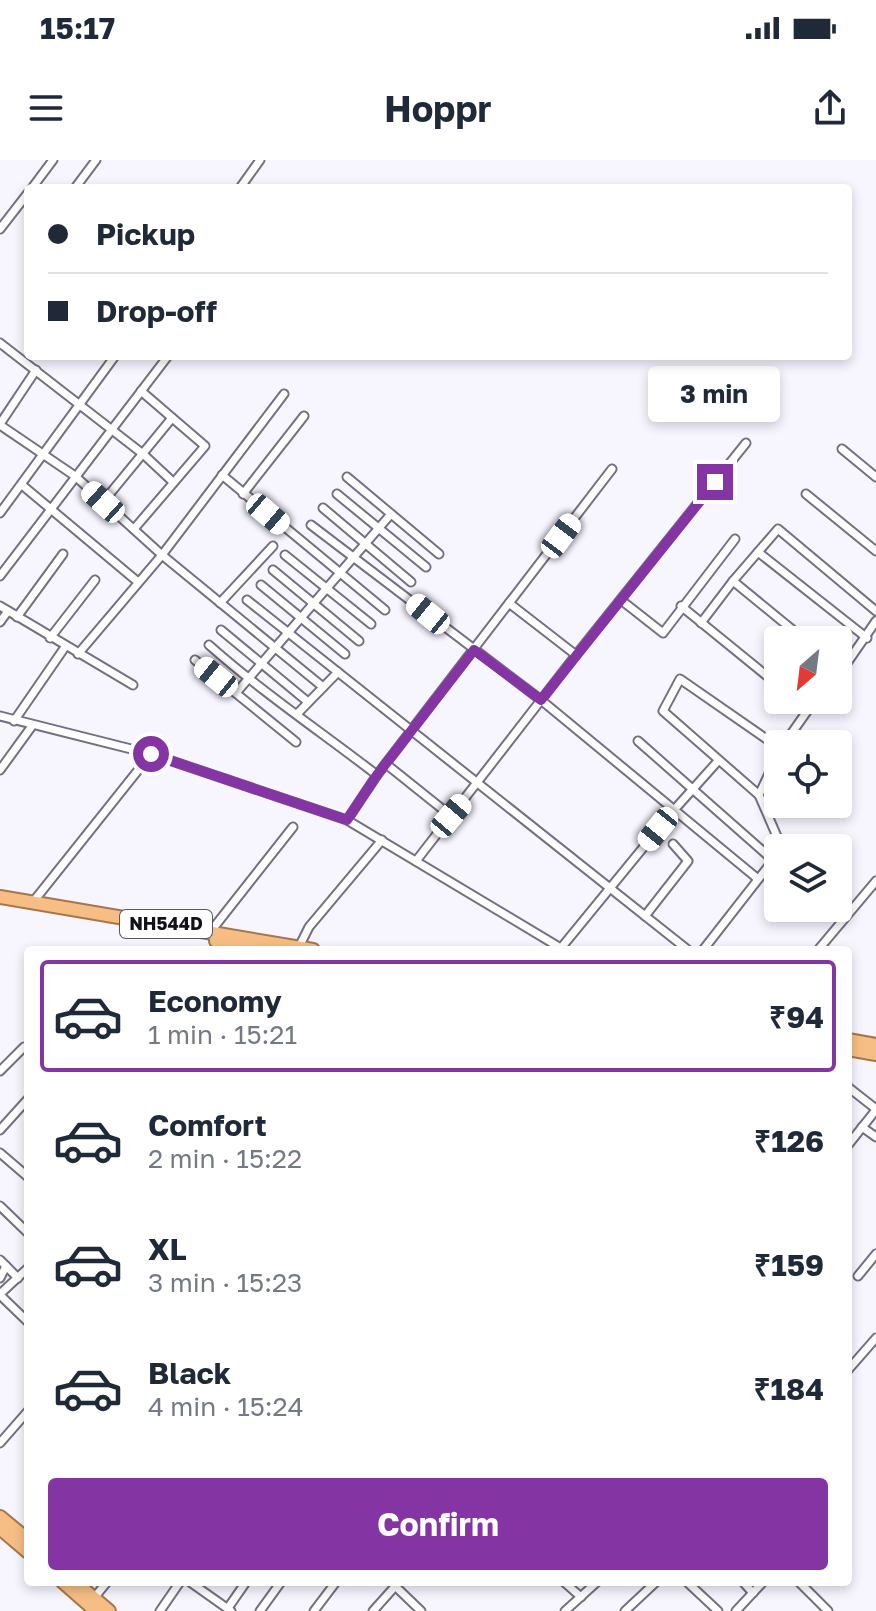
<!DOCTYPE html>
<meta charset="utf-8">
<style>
:root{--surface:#fff;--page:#f2f2f3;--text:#1f2937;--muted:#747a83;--line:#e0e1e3;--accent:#8534a3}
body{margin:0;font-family:"Golos Text",sans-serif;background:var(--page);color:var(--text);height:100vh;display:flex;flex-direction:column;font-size:30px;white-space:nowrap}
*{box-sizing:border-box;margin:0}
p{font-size:26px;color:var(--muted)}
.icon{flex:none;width:44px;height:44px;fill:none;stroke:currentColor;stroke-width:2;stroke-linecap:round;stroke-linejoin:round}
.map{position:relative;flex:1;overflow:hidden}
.drawer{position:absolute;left:24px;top:786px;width:828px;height:640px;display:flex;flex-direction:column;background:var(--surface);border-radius:8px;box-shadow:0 4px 12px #0003}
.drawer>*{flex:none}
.guide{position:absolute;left:24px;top:24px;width:828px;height:176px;border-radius:8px;box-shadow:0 4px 12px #0003;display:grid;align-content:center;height:176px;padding:0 24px;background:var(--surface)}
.needle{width:52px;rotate:208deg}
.fabs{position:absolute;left:764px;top:466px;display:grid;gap:16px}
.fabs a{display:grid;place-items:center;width:88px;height:88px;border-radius:8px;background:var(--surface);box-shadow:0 4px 12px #0003;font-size:40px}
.end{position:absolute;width:36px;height:36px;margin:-18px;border:10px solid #8534a3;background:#fff;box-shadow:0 0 0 4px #fff}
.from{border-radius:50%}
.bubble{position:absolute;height:56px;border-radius:8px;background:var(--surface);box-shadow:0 4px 12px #0003;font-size:26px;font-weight:700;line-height:56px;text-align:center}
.car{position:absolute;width:24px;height:48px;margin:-24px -12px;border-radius:10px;box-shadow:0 0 6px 2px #0007;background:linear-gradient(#fff 24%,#345 0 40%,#fff 0 76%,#345 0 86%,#fff 0)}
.guide b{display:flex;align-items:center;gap:28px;height:76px;font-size:30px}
.guide b+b{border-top:2px solid var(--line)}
.guide i{width:20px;height:20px;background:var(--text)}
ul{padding:14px 0 0;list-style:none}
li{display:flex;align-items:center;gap:24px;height:112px;margin:0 16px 12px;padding:0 8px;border:4px solid transparent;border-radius:8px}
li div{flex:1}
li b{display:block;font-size:30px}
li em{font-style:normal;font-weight:700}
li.active{border-color:var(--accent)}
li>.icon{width:72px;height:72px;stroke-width:1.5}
.cta{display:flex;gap:16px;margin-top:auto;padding:16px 24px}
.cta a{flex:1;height:92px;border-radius:8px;background:var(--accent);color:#fff;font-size:32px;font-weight:700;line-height:92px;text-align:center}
.status{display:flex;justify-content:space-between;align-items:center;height:56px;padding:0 40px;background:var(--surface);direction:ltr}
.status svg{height:22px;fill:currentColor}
header{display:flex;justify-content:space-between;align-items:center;height:104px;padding:0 24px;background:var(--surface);font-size:36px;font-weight:700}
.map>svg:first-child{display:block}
</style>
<div class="status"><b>15:17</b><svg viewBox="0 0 49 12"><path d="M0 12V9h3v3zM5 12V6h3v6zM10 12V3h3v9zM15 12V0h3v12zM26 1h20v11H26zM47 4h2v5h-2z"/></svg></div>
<header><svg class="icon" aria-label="menu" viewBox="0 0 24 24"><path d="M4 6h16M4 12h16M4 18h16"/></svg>Hoppr<svg class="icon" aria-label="share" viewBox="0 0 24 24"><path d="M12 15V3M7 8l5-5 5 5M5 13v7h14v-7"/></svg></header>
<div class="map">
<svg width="876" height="1451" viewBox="0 0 876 1451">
<rect width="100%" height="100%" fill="#f7f5fe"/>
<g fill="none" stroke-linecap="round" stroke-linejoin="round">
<defs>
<g id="minor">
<path d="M32,28L53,0"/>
<path d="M75,28L96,0"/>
<path d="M240,28L260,0"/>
<path d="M0,69L28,33"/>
<path d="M0,183L143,294L173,322"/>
<path d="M0,264L36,210"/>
<path d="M0,265L75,316L162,395L323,527"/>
<path d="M842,289L876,317"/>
<path d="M222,315L385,450"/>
<path d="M347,317L439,394"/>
<path d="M22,325L138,422"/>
<path d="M243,334L304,256"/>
<path d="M337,334L426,407"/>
<path d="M806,334L876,391"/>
<path d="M103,342L172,258"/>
<path d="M323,348L411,422"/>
<path d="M0,353L115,196"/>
<path d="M311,365L541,540L758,719"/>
<path d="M134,369L205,286L141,231"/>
<path d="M758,392L867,478"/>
<path d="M285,395L371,464"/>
<path d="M273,410L359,481"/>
<path d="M0,416L168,196"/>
<path d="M733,421L805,480"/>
<path d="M261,425L345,494"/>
<path d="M247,440L688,790"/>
<path d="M621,440L663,473L735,379"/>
<path d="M220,443L273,386"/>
<path d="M509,443L576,495"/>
<path d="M0,446L133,525"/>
<path d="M681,446L778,525"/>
<path d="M17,457L63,394"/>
<path d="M0,462L8,451"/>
<path d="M701,463L733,421L778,369L876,451"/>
<path d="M221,470L308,542"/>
<path d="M50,478L95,420"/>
<path d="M209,485C262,532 321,572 377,615"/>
<path d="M78,494L162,395L284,234"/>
<path d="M195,500L296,582"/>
<path d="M838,516L876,461"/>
<path d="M236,533L391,354"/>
<path d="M797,540L807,548"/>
<path d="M298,553L338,512"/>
<path d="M0,556L151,594L347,660L564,790"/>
<path d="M14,561L65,487"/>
<path d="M638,581L773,700"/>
<path d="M784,584L815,540"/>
<path d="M778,594L759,635L782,688"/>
<path d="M386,604L451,656"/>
<path d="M0,610L32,566"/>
<path d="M759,635L663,551L680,519L778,587"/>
<path d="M347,660L377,615L612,309"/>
<path d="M416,701L576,495L746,283"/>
<path d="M33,742L151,594"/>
<path d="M645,756L688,701L673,684"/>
<path d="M211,771L293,667"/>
<path d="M299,787L309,767L382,680"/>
<path d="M561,788L674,650L718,601"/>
<path d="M703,790L778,694"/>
<path d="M818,790L876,721"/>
<path d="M0,911L24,887"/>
<path d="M848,927L876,949"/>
<path d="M862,967L876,977"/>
<path d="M0,970L28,939"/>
<path d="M848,985L876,950"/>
<path d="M0,993L28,1017"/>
<path d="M0,1046L28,1073"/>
<path d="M0,1100L18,1118"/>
<path d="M858,1116L876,1094"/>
<path d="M0,1118L6,1106"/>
<path d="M0,1134L28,1108"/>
<path d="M0,1135L28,1162"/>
<path d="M848,1210L876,1178"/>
<path d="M0,1283L28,1251"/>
<path d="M190,1422L231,1451"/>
<path d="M564,1422L581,1437"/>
<path d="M687,1422L718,1451"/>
<path d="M743,1422L753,1433"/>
<path d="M799,1422L828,1451"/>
<path d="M395,1426L421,1451"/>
<path d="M94,1438L107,1422"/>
<path d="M228,1448L246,1422"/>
<path d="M160,1451L180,1422"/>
<path d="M260,1451L281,1422"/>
<path d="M314,1451L336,1422"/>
<path d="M373,1451L399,1422"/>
<path d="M565,1451L597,1422"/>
<path d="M625,1451L656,1422"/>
<path d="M736,1451L763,1422"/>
</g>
<g id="trunk">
<path d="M0,737L313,790"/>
<path d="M216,781L263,790"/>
<path d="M848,880L876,885"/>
<path d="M848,889L876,894"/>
<path d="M0,1357L28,1380"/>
<path d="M0,1368L28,1392"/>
<path d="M63,1422L96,1451"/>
<path d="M75,1422L109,1451"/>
</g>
</defs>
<use href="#minor" stroke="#756f82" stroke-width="11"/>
<use href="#trunk" stroke="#a5764b" stroke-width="16"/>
<use href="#minor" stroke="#fff" stroke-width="7"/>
<use href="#trunk" stroke="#f6be84" stroke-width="12"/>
</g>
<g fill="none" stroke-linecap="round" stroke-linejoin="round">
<path stroke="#8534a3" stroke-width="10" d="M151,594L347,660L377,615L474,490L541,540L715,322"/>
</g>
<g text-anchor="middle" stroke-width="8" stroke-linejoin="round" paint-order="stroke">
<rect fill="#fff" stroke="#5a585d" stroke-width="2" x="120" y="750" width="92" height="28" rx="6"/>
<g font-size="18" font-weight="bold" fill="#131118">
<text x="166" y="770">NH544D</text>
</g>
</g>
</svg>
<div class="fabs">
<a><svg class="needle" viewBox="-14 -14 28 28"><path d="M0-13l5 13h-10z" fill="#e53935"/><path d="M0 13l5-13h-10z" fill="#747a83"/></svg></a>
<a><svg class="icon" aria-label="locate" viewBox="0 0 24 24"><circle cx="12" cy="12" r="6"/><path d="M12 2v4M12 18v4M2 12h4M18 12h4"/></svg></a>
<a><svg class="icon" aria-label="layers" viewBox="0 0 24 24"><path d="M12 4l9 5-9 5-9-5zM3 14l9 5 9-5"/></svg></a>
</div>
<i class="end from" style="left:151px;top:594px"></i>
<i class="end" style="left:715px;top:322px"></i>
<div class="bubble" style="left:648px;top:206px;width:132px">3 min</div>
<i class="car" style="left:103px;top:342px;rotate:312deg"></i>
<i class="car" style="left:268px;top:354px;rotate:130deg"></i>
<i class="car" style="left:561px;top:376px;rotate:37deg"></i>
<i class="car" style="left:428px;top:454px;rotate:309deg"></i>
<i class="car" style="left:216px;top:517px;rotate:309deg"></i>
<i class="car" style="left:451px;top:656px;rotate:40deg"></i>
<i class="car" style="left:658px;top:669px;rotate:219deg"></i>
<div class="guide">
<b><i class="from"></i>Pickup</b>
<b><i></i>Drop-off</b>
</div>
<section class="drawer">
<ul>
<li class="active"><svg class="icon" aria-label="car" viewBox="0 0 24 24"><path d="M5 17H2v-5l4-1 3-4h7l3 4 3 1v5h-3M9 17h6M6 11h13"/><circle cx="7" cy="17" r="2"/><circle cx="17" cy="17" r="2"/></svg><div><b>Economy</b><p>1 min · 15:21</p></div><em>₹94</em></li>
<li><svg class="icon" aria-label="car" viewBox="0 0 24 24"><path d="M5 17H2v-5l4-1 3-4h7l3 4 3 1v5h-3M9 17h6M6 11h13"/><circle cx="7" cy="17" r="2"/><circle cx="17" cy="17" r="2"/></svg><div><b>Comfort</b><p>2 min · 15:22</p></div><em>₹126</em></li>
<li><svg class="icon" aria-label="car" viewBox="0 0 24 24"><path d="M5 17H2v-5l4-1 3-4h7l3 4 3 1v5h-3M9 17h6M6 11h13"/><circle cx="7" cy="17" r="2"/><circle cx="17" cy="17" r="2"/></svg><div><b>XL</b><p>3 min · 15:23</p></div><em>₹159</em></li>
<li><svg class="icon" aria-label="car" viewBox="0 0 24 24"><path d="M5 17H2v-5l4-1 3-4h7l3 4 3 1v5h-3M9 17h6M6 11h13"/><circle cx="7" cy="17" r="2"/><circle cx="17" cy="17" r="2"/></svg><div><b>Black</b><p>4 min · 15:24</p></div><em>₹184</em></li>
</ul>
<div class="cta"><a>Confirm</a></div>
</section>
</div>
